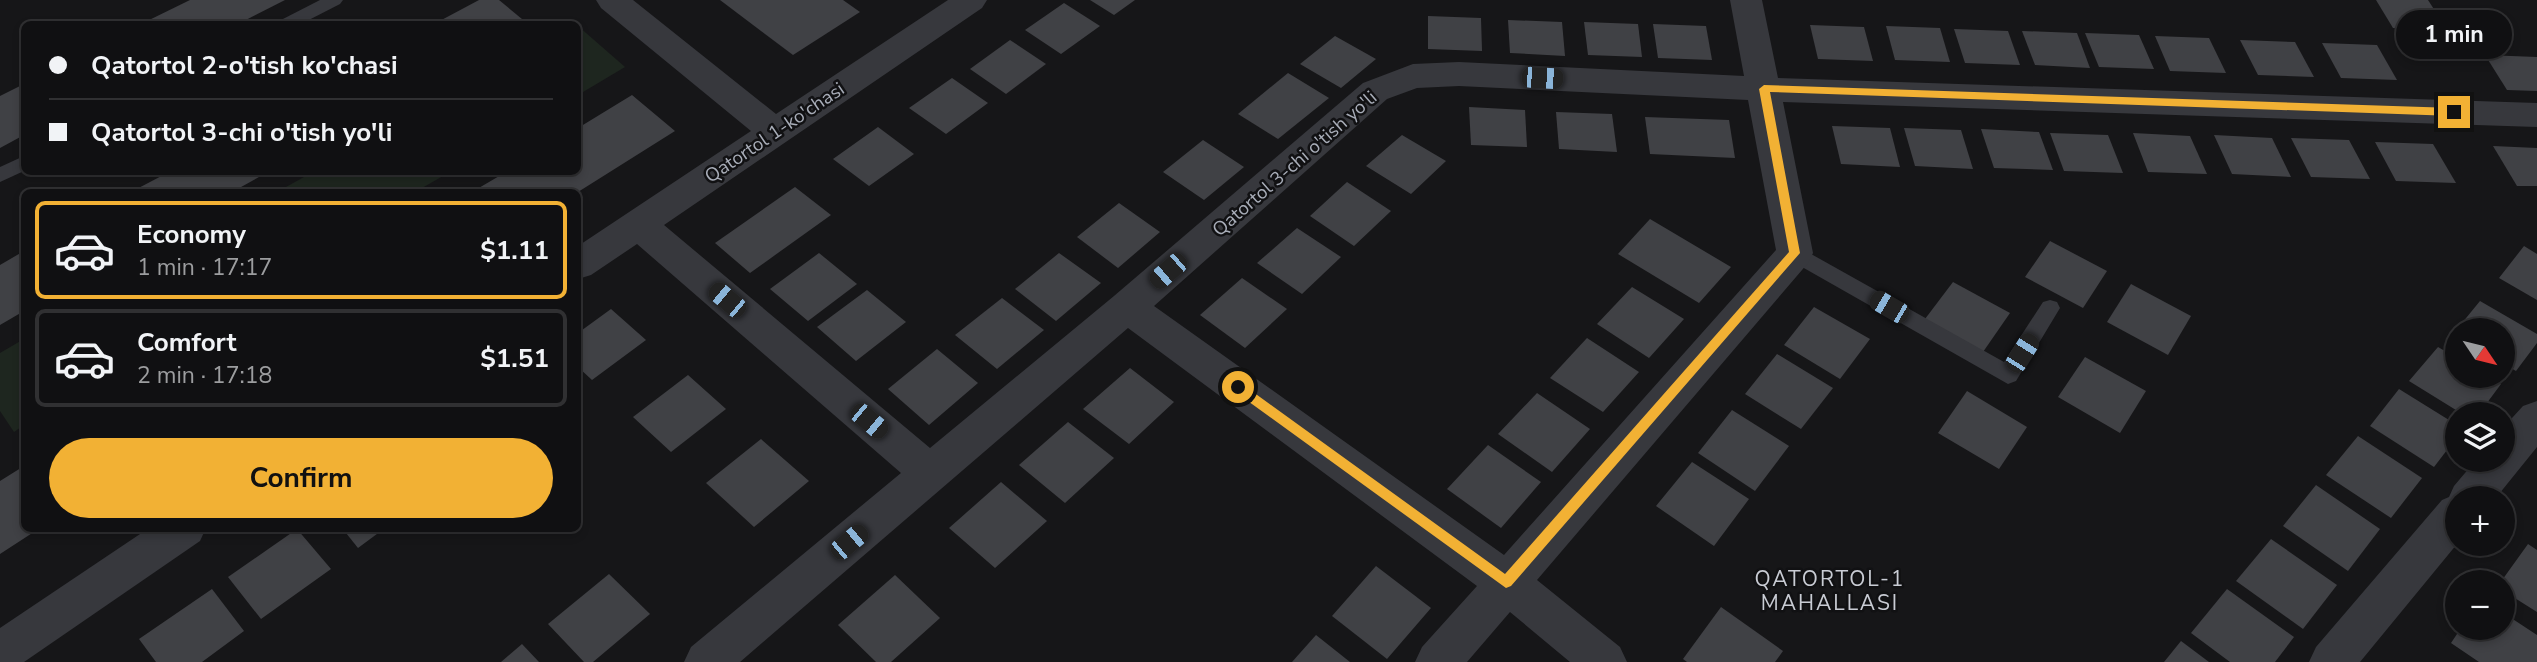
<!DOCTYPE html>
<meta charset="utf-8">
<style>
:root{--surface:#101012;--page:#1e1e20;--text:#f1f3f6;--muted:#9c9d9f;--line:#303032;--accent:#f2b134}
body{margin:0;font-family:"Nunito Sans",sans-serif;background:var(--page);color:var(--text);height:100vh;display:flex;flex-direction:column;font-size:26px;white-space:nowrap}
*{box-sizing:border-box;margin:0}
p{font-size:23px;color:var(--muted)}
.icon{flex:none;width:38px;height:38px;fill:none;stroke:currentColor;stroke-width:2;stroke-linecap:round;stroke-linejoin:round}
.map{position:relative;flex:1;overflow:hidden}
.panel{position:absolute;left:21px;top:189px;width:560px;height:343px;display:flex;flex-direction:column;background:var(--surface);border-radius:10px;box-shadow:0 4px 10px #0003,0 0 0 2px var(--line)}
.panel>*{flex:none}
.banner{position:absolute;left:21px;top:21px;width:560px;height:154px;border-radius:10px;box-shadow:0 4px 10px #0003,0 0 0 2px var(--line);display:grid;align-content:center;height:154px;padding:0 28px;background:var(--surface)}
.needle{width:46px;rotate:125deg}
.controls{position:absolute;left:2445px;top:318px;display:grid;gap:14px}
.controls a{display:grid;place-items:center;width:70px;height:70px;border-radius:50%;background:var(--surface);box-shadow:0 4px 10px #0003,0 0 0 2px var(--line);font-size:35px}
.end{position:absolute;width:32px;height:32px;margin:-16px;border:9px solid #f2b134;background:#111;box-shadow:0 0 0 4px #111}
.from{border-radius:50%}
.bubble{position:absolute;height:49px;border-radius:24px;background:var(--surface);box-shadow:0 4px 10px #0003,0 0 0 2px var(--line);font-size:23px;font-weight:700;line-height:49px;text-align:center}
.car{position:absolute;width:21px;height:42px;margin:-21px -10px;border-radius:9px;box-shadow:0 0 5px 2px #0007;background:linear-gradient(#222 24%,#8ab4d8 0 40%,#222 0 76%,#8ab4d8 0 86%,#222 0)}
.banner b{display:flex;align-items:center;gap:24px;height:66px;font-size:26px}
.banner b+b{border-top:2px solid var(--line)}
.banner i{width:18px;height:18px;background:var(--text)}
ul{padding:12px 0 0;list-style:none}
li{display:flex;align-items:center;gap:21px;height:98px;margin:0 14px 10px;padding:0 14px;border:4px solid var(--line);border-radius:10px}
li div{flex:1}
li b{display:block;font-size:26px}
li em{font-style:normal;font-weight:700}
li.on{border-color:var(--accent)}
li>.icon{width:63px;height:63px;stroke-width:1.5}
.button{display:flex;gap:14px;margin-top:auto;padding:14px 28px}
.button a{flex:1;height:80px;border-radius:42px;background:var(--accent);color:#111;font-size:28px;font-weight:700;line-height:80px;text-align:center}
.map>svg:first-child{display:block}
</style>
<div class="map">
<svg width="2537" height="662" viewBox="0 0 2537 662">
<rect width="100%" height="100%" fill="#161618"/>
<g fill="#1e261f">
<path d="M578,26L625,67L578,95Z"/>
<path d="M313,172H450L415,192H277Z"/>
<path d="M24,339V425L14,432L0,411V353Z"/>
</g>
<g fill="#404145">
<path d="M190,0H285L238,24H141Z"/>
<path d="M479,0H499L528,24H434Z"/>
<path d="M720,0H843L860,12L793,55Z"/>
<path d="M1090,0H1135L1114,15Z"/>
<path d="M2376,0H2428L2448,31L2393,28Z"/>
<path d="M1064,3L1100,26L1061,54L1025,30Z"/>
<path d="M1428,16L1481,18L1482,51L1428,49Z"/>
<path d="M1508,20L1562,22L1565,56L1510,53Z"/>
<path d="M1584,22L1638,24L1642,57L1588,55Z"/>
<path d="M1653,24L1706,26L1712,60L1658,58Z"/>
<path d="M1810,25L1864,27L1873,61L1818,59Z"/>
<path d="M1886,26L1940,28L1950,62L1895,60Z"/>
<path d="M1954,29L2008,31L2020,65L1965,63Z"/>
<path d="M2022,31L2077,33L2090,68L2035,65Z"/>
<path d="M2085,33L2139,35L2154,69L2099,67Z"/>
<path d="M1335,36L1376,59L1341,88L1300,64Z"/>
<path d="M2155,36L2209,38L2226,73L2170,71Z"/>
<path d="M1010,40L1046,64L1006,94L970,69Z"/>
<path d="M2240,40L2295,42L2314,77L2258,75Z"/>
<path d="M2322,43L2377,45L2397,80L2341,78Z"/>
<path d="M2485,55L2537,57V91L2507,90Z"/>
<path d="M1288,73L1329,98L1278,139L1238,114Z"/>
<path d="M952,78L988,103L946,134L909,108Z"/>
<path d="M24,84V135L0,148V96Z"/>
<path d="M632,95L675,131L578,192H472L506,172H578V128Z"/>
<path d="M1469,107L1525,110L1527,147L1471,145Z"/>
<path d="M1556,112L1612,114L1617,152L1559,149Z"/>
<path d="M1645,117L1729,120L1735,158L1650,154Z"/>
<path d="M1832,126L1890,128L1900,167L1841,164Z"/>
<path d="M878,127L914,154L869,186L833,159Z"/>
<path d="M1904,128L1961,130L1973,169L1915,166Z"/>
<path d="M1981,129L2039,132L2053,170L1994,168Z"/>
<path d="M2050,133L2108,135L2123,173L2064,171Z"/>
<path d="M2133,133L2190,136L2207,174L2148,172Z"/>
<path d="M1402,135L1446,161L1411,194L1366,166Z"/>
<path d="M2214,135L2272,138L2291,177L2232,174Z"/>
<path d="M2291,138L2349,140L2370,179L2311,177Z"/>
<path d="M1203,140L1244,167L1204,200L1163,172Z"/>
<path d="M2375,142L2433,144L2456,183L2396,181Z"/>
<path d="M2493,146L2537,148V186H2517Z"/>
<path d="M169,172H268L232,192H131Z"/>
<path d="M1347,182L1391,211L1354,246L1310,216Z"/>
<path d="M795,187L831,215L750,273L715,243Z"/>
<path d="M1119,203L1160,232L1118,268L1077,237Z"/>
<path d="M1650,219L1731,267L1699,303L1618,254Z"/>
<path d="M1297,228L1341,257L1302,294L1257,263Z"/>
<path d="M2050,241L2107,271L2083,308L2025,277Z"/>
<path d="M2524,246L2537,254V300L2499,278Z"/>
<path d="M24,251V311L0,325V265Z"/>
<path d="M819,253L857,284L808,321L770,289Z"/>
<path d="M1059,253L1101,283L1056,321L1015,289Z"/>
<path d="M1242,278L1287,309L1245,348L1200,315Z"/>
<path d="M1953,282L2010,313L1983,352L1925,319Z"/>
<path d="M2131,284L2191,316L2168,355L2107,322Z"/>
<path d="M1632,287L1684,319L1649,358L1597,324Z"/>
<path d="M867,290L906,322L856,361L817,327Z"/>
<path d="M1002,298L1044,330L997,369L955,335Z"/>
<path d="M2480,301L2537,334V343L2516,371L2502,363V331H2457V336L2453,334Z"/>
<path d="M1814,307L1870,339L1840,379L1784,345Z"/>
<path d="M611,309L646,340L592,380L578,367V333Z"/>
<path d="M1587,338L1639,372L1603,412L1550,378Z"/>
<path d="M2438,347L2457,358V376H2487L2501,384L2478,415H2464L2409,381Z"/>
<path d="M937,349L978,383L929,425L888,389Z"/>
<path d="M1777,354L1833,388L1801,429L1745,394Z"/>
<path d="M2085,357L2146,391L2120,433L2058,397Z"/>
<path d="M1130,368L1174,402L1129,444L1083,409Z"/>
<path d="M688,375L726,409L671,452L633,417Z"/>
<path d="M2399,389L2457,425V437L2434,467L2370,426Z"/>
<path d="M1967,391L2027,427L1999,469L1938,433Z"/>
<path d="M1537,393L1590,429L1552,472L1498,434Z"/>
<path d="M1732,410L1789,446L1755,491L1698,453Z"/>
<path d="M1068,422L1114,458L1065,503L1019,465Z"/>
<path d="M2358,436L2422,478L2391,518L2326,475Z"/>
<path d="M761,439L809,481L754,527L706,483Z"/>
<path d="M1488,445L1541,482L1501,528L1447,489Z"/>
<path d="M1692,462L1749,499L1714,546L1656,506Z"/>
<path d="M24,466V528H40L0,554V481Z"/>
<path d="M1001,482L1047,521L995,568L949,528Z"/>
<path d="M2316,485L2380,529L2348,571L2283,526Z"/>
<path d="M342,528H385L358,548Z"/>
<path d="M297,529L331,569L261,619L228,577Z"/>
<path d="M2271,539L2337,585L2303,629L2236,581Z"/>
<path d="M2528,544L2537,550V612L2502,590V583H2500Z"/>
<path d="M1376,566L1431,608L1387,659L1332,616Z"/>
<path d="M609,574L650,614L593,662H584L548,624Z"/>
<path d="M895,575L940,618L891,662H876L838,625Z"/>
<path d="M212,589L244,631L202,662H156L139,639Z"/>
<path d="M2227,589L2294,637L2275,662H2230L2191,633Z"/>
<path d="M1721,607L1783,651L1775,662H1687L1683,659Z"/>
<path d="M2502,612L2537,635V662H2479L2451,643L2461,628H2502Z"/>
<path d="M1316,635L1350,662H1292Z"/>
<path d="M2181,641L2209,662H2164Z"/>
<path d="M522,644L539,662H501Z"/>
</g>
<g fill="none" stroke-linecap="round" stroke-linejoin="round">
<g fill="#37383d" fill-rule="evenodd">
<path d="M320,0H343L340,4L301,24H278L281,20Z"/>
<path d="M24,156V171L0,182V167Z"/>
<path d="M1795,245L2004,362L2043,302L2050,300L2057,302L2060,308L2016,381L2008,384L1788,259L1785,253L1788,247Z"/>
</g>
<g fill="#37383d" fill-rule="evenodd">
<path d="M596,0H633L776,114L948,0H987L982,8L664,225L930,448L1114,296L1363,83L1413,64L1459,62L1744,76L1730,0H1762L1778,78L2537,103V127L1783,102L1813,253L1808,263L1537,580L1620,647L1627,662H1570L1510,612L1467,662H1415L1422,647L1477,586L1128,328L740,662H684L691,647L901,473L637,244L591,275L578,279V246L751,131L601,8ZM1459,86L1748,100L1776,250L1504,555L1154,306L1387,99L1417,88Z"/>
<path d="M2537,401V447L2495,499H2457V544L2360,662H2309L2316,647L2442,500L2449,497L2454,486L2476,460H2502V429L2523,406Z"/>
<path d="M149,528H206L200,541L24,662H0V628Z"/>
</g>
</g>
<path fill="#f2b134" d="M1764,85L2454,108L2459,112L2454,116L1770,92L1800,253L1511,586L1506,588L1234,391V384H1242L1505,574L1789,252L1759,89Z"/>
<g text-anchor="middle" stroke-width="5" stroke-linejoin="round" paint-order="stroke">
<g font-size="19" fill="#a8adb8" stroke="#111113">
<text transform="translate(774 132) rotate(-34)" y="7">Qatortol 1-ko'chasi</text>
<text transform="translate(1294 163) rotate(-41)" y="7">Qatortol 3-chi o'tish yo'li</text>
</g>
<g font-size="21" letter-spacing="2" fill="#c9ccd4" stroke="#111113">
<text x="1830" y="586">QATORTOL-1<tspan x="1830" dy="24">MAHALLASI</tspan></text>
</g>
</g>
</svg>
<div class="controls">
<a><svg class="needle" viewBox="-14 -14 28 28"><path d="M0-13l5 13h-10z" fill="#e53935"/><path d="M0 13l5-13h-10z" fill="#9c9d9f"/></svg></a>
<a><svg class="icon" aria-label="layers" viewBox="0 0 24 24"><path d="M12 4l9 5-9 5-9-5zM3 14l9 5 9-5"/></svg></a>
<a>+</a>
<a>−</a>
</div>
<i class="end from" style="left:1238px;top:387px"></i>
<i class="end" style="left:2454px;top:112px"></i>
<div class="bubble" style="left:2396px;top:10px;width:116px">1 min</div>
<i class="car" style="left:1542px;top:78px;rotate:93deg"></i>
<i class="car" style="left:1168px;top:271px;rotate:229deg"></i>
<i class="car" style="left:727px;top:300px;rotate:310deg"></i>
<i class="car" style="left:1889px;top:307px;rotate:300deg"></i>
<i class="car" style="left:2022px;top:353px;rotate:32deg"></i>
<i class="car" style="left:869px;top:421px;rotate:130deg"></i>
<i class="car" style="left:849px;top:542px;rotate:50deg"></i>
<div class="banner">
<b><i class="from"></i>Qatortol 2-o'tish ko'chasi</b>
<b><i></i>Qatortol 3-chi o'tish yo'li</b>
</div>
<section class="panel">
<ul>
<li class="on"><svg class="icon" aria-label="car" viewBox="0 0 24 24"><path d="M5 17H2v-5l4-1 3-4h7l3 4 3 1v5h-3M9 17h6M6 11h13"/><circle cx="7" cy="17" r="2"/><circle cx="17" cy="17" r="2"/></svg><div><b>Economy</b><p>1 min · 17:17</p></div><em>$1.11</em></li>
<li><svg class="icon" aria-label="car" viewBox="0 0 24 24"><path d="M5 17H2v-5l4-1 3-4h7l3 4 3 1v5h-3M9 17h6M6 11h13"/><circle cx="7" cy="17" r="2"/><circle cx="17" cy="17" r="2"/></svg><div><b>Comfort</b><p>2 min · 17:18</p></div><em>$1.51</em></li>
</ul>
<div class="button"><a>Confirm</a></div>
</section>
</div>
